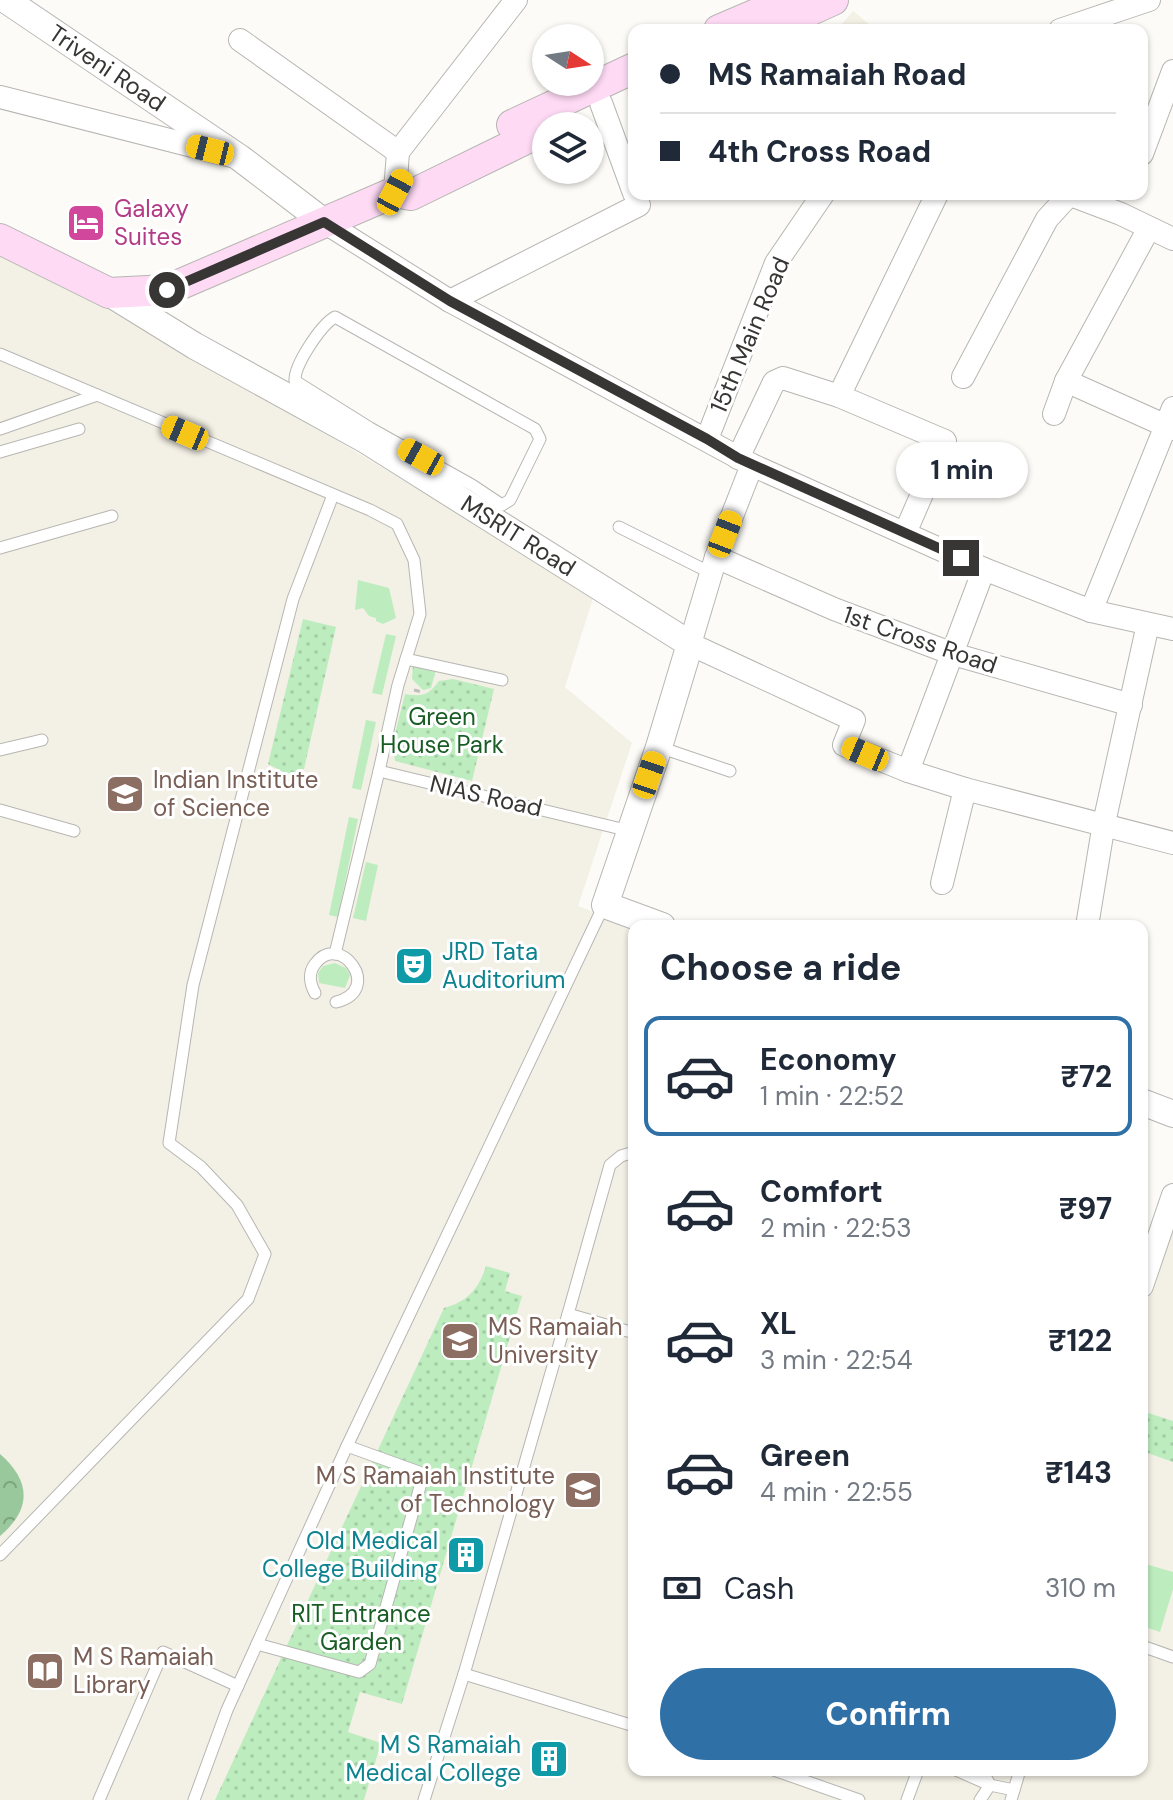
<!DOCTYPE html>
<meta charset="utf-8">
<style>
:root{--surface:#fff;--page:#f2f2f3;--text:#1f2937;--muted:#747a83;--line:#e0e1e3;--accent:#2f71a6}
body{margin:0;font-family:"DM Sans",sans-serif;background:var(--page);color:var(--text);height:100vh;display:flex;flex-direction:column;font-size:30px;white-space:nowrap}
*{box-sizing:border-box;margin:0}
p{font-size:26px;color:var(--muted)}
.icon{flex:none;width:44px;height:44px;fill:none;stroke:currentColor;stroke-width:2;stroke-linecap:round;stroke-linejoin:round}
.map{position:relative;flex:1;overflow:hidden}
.side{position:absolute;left:628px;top:920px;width:520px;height:856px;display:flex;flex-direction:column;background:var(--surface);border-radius:16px;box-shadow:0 2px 6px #0004}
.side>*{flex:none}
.guide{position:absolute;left:628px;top:24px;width:520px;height:176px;border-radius:16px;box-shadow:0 2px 6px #0004;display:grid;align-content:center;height:176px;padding:0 32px;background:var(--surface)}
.needle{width:52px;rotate:102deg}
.tools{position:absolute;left:532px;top:24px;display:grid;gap:16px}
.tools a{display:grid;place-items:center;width:72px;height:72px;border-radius:50%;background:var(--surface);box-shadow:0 2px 6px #0004;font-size:40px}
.end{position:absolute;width:36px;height:36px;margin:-18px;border:10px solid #373635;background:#fff;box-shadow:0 0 0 4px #fff}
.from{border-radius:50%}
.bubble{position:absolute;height:56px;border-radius:28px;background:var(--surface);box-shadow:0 2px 6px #0004;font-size:26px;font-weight:700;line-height:56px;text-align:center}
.car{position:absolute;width:24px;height:48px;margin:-24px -12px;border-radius:10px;box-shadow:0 0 6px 2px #0007;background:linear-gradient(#f5c518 24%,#345 0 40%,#f5c518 0 76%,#345 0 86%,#f5c518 0)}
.guide b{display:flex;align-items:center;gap:28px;height:76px;font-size:30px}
.guide b+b{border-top:2px solid var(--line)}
.guide i{width:20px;height:20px;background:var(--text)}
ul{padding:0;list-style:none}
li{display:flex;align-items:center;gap:24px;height:120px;margin:0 16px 12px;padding:0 16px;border:4px solid transparent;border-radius:16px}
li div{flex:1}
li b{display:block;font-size:30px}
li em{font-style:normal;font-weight:700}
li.active{border-color:var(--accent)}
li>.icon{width:72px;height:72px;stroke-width:1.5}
h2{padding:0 32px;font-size:36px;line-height:96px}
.pay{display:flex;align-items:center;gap:20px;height:88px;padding:0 32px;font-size:30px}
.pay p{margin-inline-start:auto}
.primary-button{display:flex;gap:16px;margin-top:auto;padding:16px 32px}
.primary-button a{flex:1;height:92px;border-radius:48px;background:var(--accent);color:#fff;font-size:32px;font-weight:700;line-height:92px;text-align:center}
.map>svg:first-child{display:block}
</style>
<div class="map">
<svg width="1173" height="1800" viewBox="0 0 1173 1800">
<defs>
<pattern id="forest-crowns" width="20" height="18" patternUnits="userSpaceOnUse" patternTransform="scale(2)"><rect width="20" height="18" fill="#98c89b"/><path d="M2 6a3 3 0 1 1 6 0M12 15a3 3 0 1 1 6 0" fill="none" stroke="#7da37f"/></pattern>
<pattern id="park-dots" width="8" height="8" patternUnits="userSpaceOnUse" patternTransform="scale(2)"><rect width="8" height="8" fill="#bdedbf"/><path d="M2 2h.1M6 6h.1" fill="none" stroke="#a3cca5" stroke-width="1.8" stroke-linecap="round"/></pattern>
</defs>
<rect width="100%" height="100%" fill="#fcfbf7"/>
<g fill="#f3f0e5">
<path d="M853,11L876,30H837Z"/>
<path d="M0,256L89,295L180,346L594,595L565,687L632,743L578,906L634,927V1770H1142V1302L1173,1214V1800H0Z"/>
</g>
<g fill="#bdedbf">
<path d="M358,580L389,588L396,618L383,624L376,621V618L369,616L363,608L355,610Z"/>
<path d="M386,634L396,636L382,695L372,693Z"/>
<path d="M366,720L376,722L361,790L352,788Z"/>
<path d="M349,817L358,819L338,917L329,915Z"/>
<path d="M366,862L378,865L366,921L353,918Z"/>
<path d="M335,963L346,968L350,975L345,988L319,983L318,973L323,966Z"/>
<path d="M1142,1563L1173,1572V1589L1160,1632L1142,1626Z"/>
</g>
<path fill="url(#forest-crowns)" d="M0,1454C31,1481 32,1509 0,1536Z"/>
<g fill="url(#park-dots)">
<path d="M303,619L336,627L304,769L287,774L268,764Z"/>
<path d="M413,665L436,670L431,688L423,690L412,679Z"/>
<path d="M453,679L494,689L472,781L395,761L393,742L405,694C422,697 429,695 439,681Z"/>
<path d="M486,1266L510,1273L505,1291L522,1296L402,1704L360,1692L348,1732L381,1743L364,1800H215L444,1308C467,1302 479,1289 486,1266Z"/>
<path d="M1142,1411L1173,1421V1462L1142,1451Z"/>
</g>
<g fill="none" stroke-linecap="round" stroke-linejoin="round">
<defs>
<g id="service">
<path d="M0,354L370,510L397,524L414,560L420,614L398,685L379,771L630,831"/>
<path d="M0,429L97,395"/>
<path d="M364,438L370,428L295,381C294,365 321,325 335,317L535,429L540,439L510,500L502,505L472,485L370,428"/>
<path d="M0,452L79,429"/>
<path d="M619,527L711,573"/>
<path d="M0,548L112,516"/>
<path d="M406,659L502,680"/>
<path d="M659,747L730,771"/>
<path d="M0,750L42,740"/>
<path d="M0,810L74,831"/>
<path d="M335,954L379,771"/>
<path d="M315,993C310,984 308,973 315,964C339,930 385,990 336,1002"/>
<path d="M568,1314L610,1165L621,1156L634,1152"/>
<path d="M627,1331L568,1314L464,1674L634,1726"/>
<path d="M0,1555L248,1299L265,1254L237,1205L201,1167L169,1143L193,985L293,599L333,495"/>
<path d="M257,1644L359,1672L370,1664L423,1476L419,1472L347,1446"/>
<path d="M1142,1646L1173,1657"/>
<path d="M774,1770L859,1800"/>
<path d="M956,1770L990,1785L1014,1790"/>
<path d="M99,1800L163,1652L238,1686"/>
<path d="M194,1800L227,1710L347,1446L604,905"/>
<path d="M424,1800L464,1674"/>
<path d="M907,1800L918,1770"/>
<path d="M980,1800L990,1785L983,1772L985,1770"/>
<path d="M1011,1800L1020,1770"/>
</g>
<g id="minor">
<path d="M1060,30L1149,0"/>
<path d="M240,40L398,152"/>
<path d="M0,97L232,156"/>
<path d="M601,103L634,193"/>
<path d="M398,152L516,0"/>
<path d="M1142,154L1173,71"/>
<path d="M395,192L398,152"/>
<path d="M1068,194L1121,214L1173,239"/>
<path d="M324,222L450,301L752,465L984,569L1091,611L1173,629"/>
<path d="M450,301L639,205L635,194"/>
<path d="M963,377L1047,219L1069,195"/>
<path d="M1066,381L1173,429"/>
<path d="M839,396L937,194"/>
<path d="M1054,414L1066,381L1149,228"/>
<path d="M707,439L776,263L823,194"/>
<path d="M738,458L774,382L783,378L839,396L945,441L905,533"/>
<path d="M752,465L716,557L690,644L854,720L844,745L908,771L965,789L1173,843"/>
<path d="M716,557L834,609L953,654L1131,705"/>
<path d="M1091,611L1173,408"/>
<path d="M908,771L984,569"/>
<path d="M942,883L965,789"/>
<path d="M1087,926L1104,823L1148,624"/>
<path d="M1142,1286L1173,1195"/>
</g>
<g id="tertiary">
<path id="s1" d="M6,0L240,158L324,222"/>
<path id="s2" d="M109,293L195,346L364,439L690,644L659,747L605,905L662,926"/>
<path d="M1142,1102L1173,1114"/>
</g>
<g id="secondary">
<path d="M769,29L833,0"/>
<path d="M719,30L789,0"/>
<path d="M512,125L634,68"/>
<path d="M0,239L109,293L167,290L395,192L411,195L546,129"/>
</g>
</defs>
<use href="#service" stroke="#b7b6b2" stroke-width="13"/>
<use href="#minor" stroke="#b7b6b2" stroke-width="24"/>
<use href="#tertiary" stroke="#b7b6b2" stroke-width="28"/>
<use href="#secondary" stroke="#b7b6b2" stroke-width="32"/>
<path stroke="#bfbebb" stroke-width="3" stroke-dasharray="6 4" stroke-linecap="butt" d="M414,690L422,692"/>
<use href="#service" stroke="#fff" stroke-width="11"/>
<use href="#minor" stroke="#fff" stroke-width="22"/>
<use href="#tertiary" stroke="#fff" stroke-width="26"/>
<use href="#secondary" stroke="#fedaf4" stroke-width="30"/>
</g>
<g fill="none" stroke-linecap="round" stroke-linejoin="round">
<path stroke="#373635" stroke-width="10" d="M167,290L324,222L450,301L707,439L738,458L961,558"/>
</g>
<defs>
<symbol id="hotel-square" viewBox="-11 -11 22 22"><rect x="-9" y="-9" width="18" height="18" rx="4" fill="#d1479c" stroke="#fff"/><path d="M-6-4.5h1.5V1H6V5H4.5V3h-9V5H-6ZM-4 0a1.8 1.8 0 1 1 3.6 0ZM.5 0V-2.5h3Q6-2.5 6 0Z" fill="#fff"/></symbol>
<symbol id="university-square" viewBox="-11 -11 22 22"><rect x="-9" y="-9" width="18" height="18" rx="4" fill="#8d6e63" stroke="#fff"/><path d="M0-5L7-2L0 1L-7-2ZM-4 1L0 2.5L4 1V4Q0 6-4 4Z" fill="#fff"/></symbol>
<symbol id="theatre-square" viewBox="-11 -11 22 22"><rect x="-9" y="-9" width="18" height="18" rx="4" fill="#0f9aa8" stroke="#fff"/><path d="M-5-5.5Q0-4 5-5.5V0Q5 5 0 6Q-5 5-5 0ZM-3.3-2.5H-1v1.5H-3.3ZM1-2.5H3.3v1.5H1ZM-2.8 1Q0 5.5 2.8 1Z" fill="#fff"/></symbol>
<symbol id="building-square" viewBox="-11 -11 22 22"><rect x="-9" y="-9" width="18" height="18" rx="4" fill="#0f9aa8" stroke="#fff"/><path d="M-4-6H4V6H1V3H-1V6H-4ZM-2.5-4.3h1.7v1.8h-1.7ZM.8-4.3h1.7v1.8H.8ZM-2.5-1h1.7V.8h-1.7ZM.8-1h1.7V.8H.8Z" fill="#fff"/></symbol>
<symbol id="library-square" viewBox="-11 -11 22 22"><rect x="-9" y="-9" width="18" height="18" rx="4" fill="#8d6e63" stroke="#fff"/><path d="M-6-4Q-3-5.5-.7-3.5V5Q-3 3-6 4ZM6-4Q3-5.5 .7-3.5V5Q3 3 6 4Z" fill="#fff"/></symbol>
</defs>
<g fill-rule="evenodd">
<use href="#hotel-square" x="64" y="201" width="44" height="44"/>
<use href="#university-square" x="103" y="772" width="44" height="44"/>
<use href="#theatre-square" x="392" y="944" width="44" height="44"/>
<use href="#university-square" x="438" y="1319" width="44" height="44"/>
<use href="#university-square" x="561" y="1468" width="44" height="44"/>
<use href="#building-square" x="444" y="1533" width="44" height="44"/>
<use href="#library-square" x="23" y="1649" width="44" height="44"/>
<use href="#building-square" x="527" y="1737" width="44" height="44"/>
</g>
<g text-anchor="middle" stroke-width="6" stroke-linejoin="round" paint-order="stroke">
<g font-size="24" fill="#373635" stroke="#fff">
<text dy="8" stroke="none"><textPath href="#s1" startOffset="122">Triveni Road</textPath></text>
<text transform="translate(750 335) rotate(-67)" y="8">15th Main Road</text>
<text dy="8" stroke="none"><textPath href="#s2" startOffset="476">MSRIT Road</textPath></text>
<text transform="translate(920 640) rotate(19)" y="8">1st Cross Road</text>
<text transform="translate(486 796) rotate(13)" y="8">NIAS Road</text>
</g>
<g font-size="24" fill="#b23c85" stroke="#fff" text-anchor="start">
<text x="114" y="217">Galaxy<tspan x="114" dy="28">Suites</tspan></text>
</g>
<g font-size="24" fill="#195d25" stroke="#fff">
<text x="442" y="725">Green<tspan x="442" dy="28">House Park</tspan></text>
<text x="361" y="1622">RIT Entrance<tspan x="361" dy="28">Garden</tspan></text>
</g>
<g font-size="24" fill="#785e54" stroke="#fff" text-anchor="start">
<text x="153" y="788">Indian Institute<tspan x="153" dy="28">of Science</tspan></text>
<text x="488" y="1335">MS Ramaiah<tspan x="488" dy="28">University</tspan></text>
<text x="555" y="1484" text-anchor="end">M S Ramaiah Institute<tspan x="555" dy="28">of Technology</tspan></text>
<text x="73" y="1665">M S Ramaiah<tspan x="73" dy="28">Library</tspan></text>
</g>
<g font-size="24" fill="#0d838f" stroke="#fff" text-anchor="end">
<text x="442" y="960" text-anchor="start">JRD Tata<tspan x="442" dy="28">Auditorium</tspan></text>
<text x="438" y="1549">Old Medical<tspan x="438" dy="28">College Building</tspan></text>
<text x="521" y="1753">M S Ramaiah<tspan x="521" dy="28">Medical College</tspan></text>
</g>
</g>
</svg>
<div class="tools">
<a><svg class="needle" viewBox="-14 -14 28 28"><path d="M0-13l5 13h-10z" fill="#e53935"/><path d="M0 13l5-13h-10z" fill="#747a83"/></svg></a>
<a><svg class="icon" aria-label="layers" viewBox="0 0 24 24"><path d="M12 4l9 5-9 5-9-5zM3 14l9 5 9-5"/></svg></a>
</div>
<i class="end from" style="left:167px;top:290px"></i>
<i class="end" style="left:961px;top:558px"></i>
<div class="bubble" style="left:896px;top:442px;width:132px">1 min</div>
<i class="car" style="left:210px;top:150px;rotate:284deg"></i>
<i class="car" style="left:395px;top:192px;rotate:28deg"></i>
<i class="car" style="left:185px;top:433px;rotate:293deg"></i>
<i class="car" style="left:421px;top:457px;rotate:299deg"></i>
<i class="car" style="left:725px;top:534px;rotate:21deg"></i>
<i class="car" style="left:865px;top:754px;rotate:293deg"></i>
<i class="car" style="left:649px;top:775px;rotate:19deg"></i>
<div class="guide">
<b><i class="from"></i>MS Ramaiah Road</b>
<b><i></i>4th Cross Road</b>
</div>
<section class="side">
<h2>Choose a ride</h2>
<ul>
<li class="active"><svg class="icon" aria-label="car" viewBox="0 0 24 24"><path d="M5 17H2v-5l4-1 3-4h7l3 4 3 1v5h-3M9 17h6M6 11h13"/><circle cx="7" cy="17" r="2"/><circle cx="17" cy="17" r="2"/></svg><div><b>Economy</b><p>1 min · 22:52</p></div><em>₹72</em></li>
<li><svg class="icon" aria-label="car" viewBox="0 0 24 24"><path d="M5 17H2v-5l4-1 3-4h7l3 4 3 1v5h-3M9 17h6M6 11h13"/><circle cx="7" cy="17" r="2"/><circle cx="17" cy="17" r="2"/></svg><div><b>Comfort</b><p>2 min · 22:53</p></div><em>₹97</em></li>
<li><svg class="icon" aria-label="car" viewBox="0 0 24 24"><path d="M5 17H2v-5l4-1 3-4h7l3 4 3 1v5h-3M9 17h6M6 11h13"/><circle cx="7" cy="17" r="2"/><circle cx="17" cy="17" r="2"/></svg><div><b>XL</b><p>3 min · 22:54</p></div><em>₹122</em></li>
<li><svg class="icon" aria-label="car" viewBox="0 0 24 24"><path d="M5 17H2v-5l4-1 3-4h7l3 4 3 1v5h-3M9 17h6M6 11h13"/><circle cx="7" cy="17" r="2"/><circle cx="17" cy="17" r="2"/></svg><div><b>Green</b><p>4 min · 22:55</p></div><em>₹143</em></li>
</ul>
<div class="pay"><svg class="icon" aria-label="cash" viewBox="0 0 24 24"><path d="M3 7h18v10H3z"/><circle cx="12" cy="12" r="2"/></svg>Cash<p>310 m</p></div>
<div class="primary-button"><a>Confirm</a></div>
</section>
</div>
